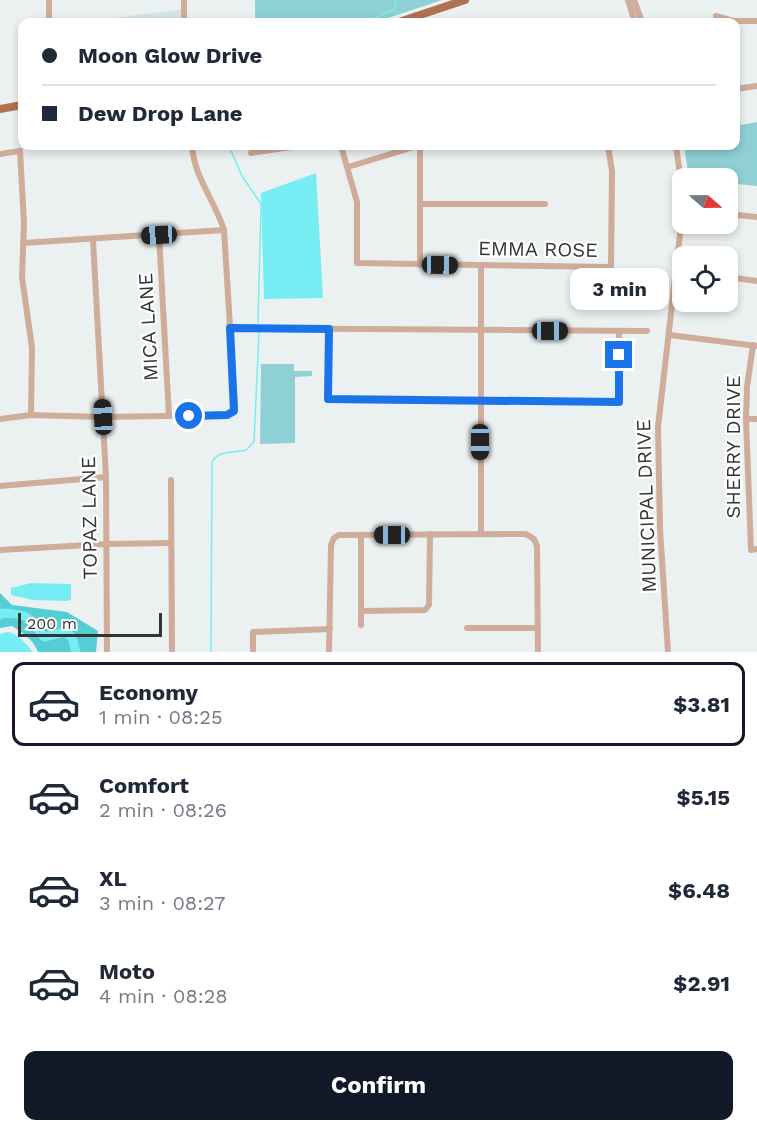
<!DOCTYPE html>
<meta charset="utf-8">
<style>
:root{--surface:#fff;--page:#f2f2f3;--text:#1f2937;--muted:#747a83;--line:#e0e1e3;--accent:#111827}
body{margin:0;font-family:"Work Sans",sans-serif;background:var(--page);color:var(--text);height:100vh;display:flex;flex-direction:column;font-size:22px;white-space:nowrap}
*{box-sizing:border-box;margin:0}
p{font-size:20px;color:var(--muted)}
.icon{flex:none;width:33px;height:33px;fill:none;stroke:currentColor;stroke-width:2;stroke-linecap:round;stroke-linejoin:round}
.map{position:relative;height:652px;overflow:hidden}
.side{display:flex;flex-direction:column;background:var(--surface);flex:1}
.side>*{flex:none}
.banner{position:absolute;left:18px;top:18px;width:722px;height:132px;border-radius:12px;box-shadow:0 3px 9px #0003;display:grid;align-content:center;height:132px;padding:0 24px;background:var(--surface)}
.needle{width:39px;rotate:110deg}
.fabs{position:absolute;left:672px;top:168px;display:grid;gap:12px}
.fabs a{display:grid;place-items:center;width:66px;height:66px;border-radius:12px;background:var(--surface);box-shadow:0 3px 9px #0003;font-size:30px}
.scale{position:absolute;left:18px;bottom:15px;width:144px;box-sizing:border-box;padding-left:6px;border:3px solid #333535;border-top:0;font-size:16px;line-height:21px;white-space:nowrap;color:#333535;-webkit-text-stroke:4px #fff;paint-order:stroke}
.end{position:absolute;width:27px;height:27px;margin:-14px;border:8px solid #1a73e8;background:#fff;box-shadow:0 0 0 3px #fff}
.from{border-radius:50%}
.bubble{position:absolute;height:42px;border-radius:12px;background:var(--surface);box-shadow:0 3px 9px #0003;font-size:20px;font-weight:700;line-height:42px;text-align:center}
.car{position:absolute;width:18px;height:36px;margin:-18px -9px;border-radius:8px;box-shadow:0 0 4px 2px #0007;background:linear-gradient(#222 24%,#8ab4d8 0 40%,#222 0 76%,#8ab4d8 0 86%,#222 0)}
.banner b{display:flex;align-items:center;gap:21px;height:57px;font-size:22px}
.banner b+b{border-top:2px solid var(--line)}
.banner i{width:15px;height:15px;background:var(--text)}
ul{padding:10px 0 0;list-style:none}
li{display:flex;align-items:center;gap:18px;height:84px;margin:0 12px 9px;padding:0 12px;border:3px solid transparent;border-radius:12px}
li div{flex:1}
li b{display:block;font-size:22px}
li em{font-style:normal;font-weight:700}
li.selected{border-color:var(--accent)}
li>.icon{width:54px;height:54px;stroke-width:1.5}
.cta{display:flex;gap:12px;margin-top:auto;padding:12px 24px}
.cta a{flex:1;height:69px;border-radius:12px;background:var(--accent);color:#fff;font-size:24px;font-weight:700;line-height:69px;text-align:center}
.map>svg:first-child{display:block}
</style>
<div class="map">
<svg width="757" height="652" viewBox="0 0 757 652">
<rect width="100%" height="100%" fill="#ebf1f1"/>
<path fill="#d5e5e5" d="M184,9V22H52V18H113Z"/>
<g fill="#8ed0d3">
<path d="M255,0H442L376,22H255Z"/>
<path d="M757,122V186L728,183V178H689L684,146H735V126Z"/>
<path d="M261,364H294V371H312V376L295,377V443L260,444Z"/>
</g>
<path fill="#54cdd3" d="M0,593L12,605L67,612L98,631L96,652H38C33,640 24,633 12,626L0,628Z"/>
<g fill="#76edf3">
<path d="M316,173L323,298L264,299L261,193Z"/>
<path d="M31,583L71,584V599L68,601L33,600L11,595V588Z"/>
<path d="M8,632C19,634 26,644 33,652H0V634Z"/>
</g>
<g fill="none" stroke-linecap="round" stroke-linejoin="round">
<g stroke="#76edf3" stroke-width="1.5">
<path d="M365,22L395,9L396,0"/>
<path d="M229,146L242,176L261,204L258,322"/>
<path d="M211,652L212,462C218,450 235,453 246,450L254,442L259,333"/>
</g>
<path stroke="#76edf3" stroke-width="9" d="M0,615L2,613C29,614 28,616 44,637L65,632L72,637L76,652"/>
<g stroke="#d0ac9b" stroke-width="6">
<path d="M184,0V22"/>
<path d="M628,0L635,22"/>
<path d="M634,0L642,22"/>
<path d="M716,16L733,21H757"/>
<path d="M49,22V0"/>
<path d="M735,89L757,86"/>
<path d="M341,146L357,202V263L611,267L612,171L608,146"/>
<path d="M466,146H504"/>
<path d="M676,146L682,188"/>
<path d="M251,153L298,146"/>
<path d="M0,154L20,151L24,224L22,277L32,348L31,415"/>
<path d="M348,167L417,146"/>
<path d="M420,204H545"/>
<path d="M728,214L757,217"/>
<path d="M159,235L169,416"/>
<path d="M93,240L106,477L107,652"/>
<path d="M23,243L224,230"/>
<path d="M420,265V146"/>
<path d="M481,265V534"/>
<path d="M728,277L757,281"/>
<path d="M230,328L647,331"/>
<path d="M329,329L328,400L619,402V332"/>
<path d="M670,335L757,346"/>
<path d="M753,345L747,387L746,419L751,550L757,549"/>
<path d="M0,419L31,415L103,417L227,415L233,413L235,407L224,230C215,201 194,177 192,146"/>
<path d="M746,419H757"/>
<path d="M171,480L172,652"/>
<path d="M0,486L106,477"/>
<path d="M0,550L106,544L170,543"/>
<path d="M361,611L425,610L429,605L430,534"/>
<path d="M361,625V535"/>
<path d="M467,628H537"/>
<path d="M253,652V632L330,629"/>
<path d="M329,652L331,545L334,538L339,535L526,534L534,539L537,546L538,652"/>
<path d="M668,652L660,529L658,427L682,217"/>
</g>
<g stroke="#b07153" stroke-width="8">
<path d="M399,22L465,0"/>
<path d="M0,109L22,105"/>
</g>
</g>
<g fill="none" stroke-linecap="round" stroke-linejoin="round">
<path stroke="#1a73e8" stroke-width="8" d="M189,416L227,415L234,411L230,328L329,329L328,399L619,402V355"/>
</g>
<g text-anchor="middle" stroke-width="4.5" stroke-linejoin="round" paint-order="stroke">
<g font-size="20" fill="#333535" stroke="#fff">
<text transform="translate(538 249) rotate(1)" y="7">EMMA ROSE</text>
<text transform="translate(148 327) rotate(-93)" y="7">MICA LANE</text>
<text transform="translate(733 447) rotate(-90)" y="7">SHERRY DRIVE</text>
<text transform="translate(646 506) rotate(-92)" y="7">MUNICIPAL DRIVE</text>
<text transform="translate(89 518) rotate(-91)" y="7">TOPAZ LANE</text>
</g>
</g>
</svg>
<div class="fabs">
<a><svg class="needle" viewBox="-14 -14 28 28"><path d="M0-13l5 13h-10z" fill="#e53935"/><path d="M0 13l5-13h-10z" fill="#747a83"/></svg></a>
<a><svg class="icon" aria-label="locate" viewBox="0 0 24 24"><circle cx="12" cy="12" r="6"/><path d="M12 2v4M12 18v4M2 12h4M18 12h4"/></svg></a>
</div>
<div class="scale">200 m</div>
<i class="end from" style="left:189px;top:416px"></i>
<i class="end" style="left:619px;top:355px"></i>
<div class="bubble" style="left:570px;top:268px;width:99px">3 min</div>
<i class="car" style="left:159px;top:235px;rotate:267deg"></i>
<i class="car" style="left:440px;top:265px;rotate:91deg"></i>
<i class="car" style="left:550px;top:331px;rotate:90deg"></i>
<i class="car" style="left:103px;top:417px;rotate:357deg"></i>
<i class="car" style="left:480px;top:442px;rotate:180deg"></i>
<i class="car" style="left:392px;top:535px;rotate:270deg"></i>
<div class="banner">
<b><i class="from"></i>Moon Glow Drive</b>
<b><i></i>Dew Drop Lane</b>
</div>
</div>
<section class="side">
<ul>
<li class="selected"><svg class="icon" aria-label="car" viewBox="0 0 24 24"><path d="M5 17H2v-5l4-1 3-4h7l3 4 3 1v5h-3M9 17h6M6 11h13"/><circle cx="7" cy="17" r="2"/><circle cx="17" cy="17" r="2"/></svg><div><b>Economy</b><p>1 min · 08:25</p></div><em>$3.81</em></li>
<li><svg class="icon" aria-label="car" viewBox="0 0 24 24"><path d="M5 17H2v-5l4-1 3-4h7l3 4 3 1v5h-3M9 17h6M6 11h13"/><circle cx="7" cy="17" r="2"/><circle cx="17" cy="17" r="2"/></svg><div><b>Comfort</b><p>2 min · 08:26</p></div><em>$5.15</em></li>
<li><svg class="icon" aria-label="car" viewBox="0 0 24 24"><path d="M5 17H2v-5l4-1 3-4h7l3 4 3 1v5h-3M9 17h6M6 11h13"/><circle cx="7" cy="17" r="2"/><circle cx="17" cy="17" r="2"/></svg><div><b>XL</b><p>3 min · 08:27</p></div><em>$6.48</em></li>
<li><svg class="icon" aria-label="car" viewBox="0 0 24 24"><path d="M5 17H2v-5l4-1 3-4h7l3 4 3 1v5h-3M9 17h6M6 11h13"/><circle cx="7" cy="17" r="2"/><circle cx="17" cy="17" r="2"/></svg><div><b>Moto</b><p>4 min · 08:28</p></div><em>$2.91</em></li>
</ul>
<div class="cta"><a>Confirm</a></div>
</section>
